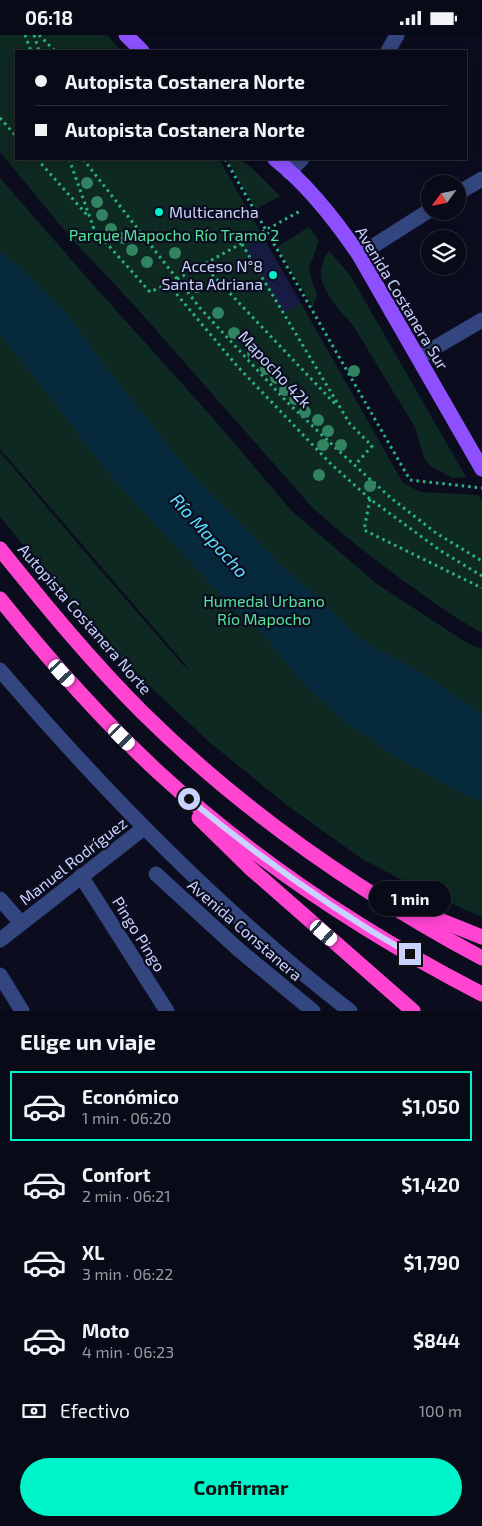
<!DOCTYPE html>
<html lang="es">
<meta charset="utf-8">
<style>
:root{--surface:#080a17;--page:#161824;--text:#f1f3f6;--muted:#989aa1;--line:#292b36;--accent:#00f4ca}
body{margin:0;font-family:"Exo 2",sans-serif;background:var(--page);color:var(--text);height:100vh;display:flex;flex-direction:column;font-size:19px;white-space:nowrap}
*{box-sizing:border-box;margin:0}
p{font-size:16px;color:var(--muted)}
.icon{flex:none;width:28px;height:28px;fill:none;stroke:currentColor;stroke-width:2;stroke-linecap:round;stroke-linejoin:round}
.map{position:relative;height:976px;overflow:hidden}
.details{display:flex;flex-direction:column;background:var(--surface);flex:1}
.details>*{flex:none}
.hud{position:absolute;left:15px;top:15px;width:452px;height:110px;border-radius:0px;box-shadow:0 2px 12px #0003,0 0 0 1px var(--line);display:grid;align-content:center;height:110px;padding:0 20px;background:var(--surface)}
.needle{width:32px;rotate:237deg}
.controls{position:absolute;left:421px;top:140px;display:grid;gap:10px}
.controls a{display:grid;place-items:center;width:45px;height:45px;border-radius:50%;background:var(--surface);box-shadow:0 2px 12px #0003,0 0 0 1px var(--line);font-size:25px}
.end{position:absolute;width:22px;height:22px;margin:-11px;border:6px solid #c9d2ff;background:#111;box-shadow:0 0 0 2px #111}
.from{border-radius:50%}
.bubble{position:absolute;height:35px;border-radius:18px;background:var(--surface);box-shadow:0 2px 12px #0003,0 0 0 1px var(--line);font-size:16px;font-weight:700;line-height:35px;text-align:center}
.car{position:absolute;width:15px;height:30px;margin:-15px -8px;border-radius:6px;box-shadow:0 0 4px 1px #0007;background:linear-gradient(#fff 24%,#345 0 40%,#fff 0 76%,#345 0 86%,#fff 0)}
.hud b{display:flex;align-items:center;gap:18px;height:48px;font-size:19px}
.hud b+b{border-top:1px solid var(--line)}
.hud i{width:12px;height:12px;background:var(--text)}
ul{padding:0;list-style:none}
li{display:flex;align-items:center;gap:15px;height:70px;margin:0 10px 8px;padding:0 10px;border:2px solid transparent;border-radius:0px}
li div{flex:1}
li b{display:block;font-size:19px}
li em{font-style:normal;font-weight:700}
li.selected{border-color:var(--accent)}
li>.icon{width:45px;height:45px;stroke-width:1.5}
h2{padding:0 20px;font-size:22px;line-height:60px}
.pay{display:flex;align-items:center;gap:12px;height:55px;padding:0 20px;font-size:19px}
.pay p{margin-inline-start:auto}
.button{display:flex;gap:10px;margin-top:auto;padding:10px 20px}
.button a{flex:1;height:58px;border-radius:30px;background:var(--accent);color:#111;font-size:20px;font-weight:700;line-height:58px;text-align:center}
.status{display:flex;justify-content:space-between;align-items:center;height:35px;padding:0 25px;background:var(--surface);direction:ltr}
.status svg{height:14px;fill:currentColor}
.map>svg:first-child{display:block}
</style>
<div class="status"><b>06:18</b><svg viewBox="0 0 49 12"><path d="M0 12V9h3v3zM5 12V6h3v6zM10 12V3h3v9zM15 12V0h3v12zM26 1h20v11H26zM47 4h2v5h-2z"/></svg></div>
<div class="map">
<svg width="482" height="976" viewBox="0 0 482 976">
<rect width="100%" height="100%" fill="#0b0d1f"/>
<g fill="#0e2921">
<path d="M0,0H107L121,16H16V124H219L403,448L421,457L478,460L482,465V598C453,582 428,563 401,544C370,521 340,498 311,471L133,269L70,202L0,117Z"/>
<path d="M226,124H240L251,132L280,161L256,174Z"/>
<path d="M0,143L96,253L212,382L291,475L377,549L467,608L482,614V882L427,858L362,824L288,771L208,706L105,609L69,568L0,481V417L90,523L183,630L190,635L0,414Z"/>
<path d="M309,192L319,206L309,233L312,247L317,259L313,272L277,212Z"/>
<path d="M329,216L350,240L466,442L452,443L430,431L424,423L416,394L353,290C342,279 321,255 321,239C321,231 324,223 329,216Z"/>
</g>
<path fill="#07293c" d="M0,217L19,231L65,277L99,323L177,422L201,449L286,535L327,570L357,602L425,640L482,679V767L460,757L390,719L371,703L348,689L333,676L304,649L262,598L233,573L126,458L103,431L38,347L0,300Z"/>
<path fill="#171a41" d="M263,203L301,268L284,278L246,213Z"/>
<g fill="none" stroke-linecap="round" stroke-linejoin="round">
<g stroke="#28b485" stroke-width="3" stroke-dasharray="2.5 4" stroke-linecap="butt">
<path d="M25,0L31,16"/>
<path d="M34,0L39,16"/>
<path d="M39,0L55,16"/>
<path d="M0,83L16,101"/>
<path d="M37,124L88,181"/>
<path d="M69,124L94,194L150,257L168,249L302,175"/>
<path d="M83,124L200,273L286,366L340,417L391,463L436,498L482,526"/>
<path d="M225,124L410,445L482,453"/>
<path d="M242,209L350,389L372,411L355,430"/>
<path d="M203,230L337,371"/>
<path d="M168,249L238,332L331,429L370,464L441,516L482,541"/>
<path d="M370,464L364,495L482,553"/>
</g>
<g stroke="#344680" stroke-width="15">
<path d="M388,16L397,0"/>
<path d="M289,137L302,124"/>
<path d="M458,158L482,144"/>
<path d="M359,220L430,175"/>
<path d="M419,322L482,285"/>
<path d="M0,635C106,759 220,876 350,976"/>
<path d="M156,839L239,915L313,976"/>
<path d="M81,841L167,976"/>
<path d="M0,864L21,888"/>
<path d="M0,905L144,793"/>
<path d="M0,940L22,976"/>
</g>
<g stroke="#8e50ff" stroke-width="15">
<path d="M126,0L142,16"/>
<path d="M275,124C307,149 336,186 359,220L482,434"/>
</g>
<g stroke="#ff44d1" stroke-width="15">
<path d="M0,514C45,570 91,626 142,677C242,776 359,857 482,923"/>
<path d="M0,564C49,625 101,684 158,737C255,826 366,899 482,959"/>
<path d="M199,783L249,832L413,976"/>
<path d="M412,874L482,902"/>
</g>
</g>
<g fill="#328361">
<circle cx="87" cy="148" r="6"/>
<circle cx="97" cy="167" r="6"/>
<circle cx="102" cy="180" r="6"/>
<circle cx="111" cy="194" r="6"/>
<circle cx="123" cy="203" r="6"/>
<circle cx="132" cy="215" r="6"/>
<circle cx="175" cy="218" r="6"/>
<circle cx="147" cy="227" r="6"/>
<circle cx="197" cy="252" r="6"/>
<circle cx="218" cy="278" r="6"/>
<circle cx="234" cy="298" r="6"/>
<circle cx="253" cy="319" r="6"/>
<circle cx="266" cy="334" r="6"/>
<circle cx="354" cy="336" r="6"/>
<circle cx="276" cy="343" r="6"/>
<circle cx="285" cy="355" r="6"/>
<circle cx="295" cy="364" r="6"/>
<circle cx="305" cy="377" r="6"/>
<circle cx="318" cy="385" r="6"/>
<circle cx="328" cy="396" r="6"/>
<circle cx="323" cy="410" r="6"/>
<circle cx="341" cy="410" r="6"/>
<circle cx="319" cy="440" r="6"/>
<circle cx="370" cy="451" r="6"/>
</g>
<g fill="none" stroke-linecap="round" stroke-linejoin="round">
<path stroke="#c9d2ff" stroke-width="6" d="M189,764C259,822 332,874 410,919"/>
</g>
<g fill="#00f4ca" stroke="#0b0d1f" stroke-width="2">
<circle cx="159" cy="177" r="5"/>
<circle cx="273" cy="240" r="5"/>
</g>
<g text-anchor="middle" stroke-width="4.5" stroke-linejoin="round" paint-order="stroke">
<g font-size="16" fill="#c9d2ff" stroke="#0b0d1f" text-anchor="start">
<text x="169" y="183">Multicancha</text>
<text x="263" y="237" text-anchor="end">Acceso N°8<tspan x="263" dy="18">Santa Adriana</tspan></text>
</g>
<g font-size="16" fill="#51e397" stroke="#0b0d1f">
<text x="174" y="206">Parque Mapocho Río Tramo 2</text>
<text x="264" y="572">Humedal Urbano<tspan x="264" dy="18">Río Mapocho</tspan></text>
</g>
<g font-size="16" fill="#c9d2ff" stroke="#0b0d1f">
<text transform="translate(402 263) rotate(59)" y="6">Avenida Costanera Sur</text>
<text transform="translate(275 334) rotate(47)" y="6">Mapocho 42k</text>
<text transform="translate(85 584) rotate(49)" y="6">Autopista Costanera Norte</text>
<text transform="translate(73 826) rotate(-38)" y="6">Manuel Rodríguez</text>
<text transform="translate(245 895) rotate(41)" y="6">Avenida Constanera</text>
<text transform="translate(139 899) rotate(58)" y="6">Pingo Pingo</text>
</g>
<g font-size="18" font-style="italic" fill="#57dfff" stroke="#0b0d1f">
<text transform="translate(209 501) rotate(48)" y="6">Río Mapocho</text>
</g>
</g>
</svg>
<div class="controls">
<a><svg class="needle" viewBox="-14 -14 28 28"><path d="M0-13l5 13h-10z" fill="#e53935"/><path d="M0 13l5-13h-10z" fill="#989aa1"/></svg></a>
<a><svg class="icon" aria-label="layers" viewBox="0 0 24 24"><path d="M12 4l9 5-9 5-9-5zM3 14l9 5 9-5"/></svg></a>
</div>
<i class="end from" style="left:189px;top:764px"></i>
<i class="end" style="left:410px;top:919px"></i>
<div class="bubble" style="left:369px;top:846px;width:82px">1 min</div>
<i class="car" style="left:62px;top:638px;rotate:138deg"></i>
<i class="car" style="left:122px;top:702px;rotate:135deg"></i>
<i class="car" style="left:324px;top:898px;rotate:131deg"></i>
<div class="hud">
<b><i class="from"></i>Autopista Costanera Norte</b>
<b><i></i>Autopista Costanera Norte</b>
</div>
</div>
<section class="details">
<h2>Elige un viaje</h2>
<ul>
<li class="selected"><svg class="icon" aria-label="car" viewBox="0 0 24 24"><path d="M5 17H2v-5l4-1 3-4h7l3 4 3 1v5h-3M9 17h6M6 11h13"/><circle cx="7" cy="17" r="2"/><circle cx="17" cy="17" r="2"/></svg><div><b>Económico</b><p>1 min · 06:20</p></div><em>$1,050</em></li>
<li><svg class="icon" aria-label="car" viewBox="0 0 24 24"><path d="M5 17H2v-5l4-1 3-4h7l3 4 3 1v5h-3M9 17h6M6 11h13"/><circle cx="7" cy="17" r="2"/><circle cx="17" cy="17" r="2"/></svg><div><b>Confort</b><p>2 min · 06:21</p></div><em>$1,420</em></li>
<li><svg class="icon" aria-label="car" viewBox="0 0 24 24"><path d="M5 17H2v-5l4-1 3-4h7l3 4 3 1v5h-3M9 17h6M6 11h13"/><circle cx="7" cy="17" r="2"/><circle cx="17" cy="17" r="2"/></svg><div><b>XL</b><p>3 min · 06:22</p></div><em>$1,790</em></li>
<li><svg class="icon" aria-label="car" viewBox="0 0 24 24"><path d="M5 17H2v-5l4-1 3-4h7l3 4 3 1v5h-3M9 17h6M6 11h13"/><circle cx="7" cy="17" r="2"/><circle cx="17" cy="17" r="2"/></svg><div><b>Moto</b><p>4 min · 06:23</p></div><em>$844</em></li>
</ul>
<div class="pay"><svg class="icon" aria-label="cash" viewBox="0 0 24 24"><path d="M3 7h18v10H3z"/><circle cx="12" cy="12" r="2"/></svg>Efectivo<p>100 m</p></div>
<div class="button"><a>Confirmar</a></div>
</section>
